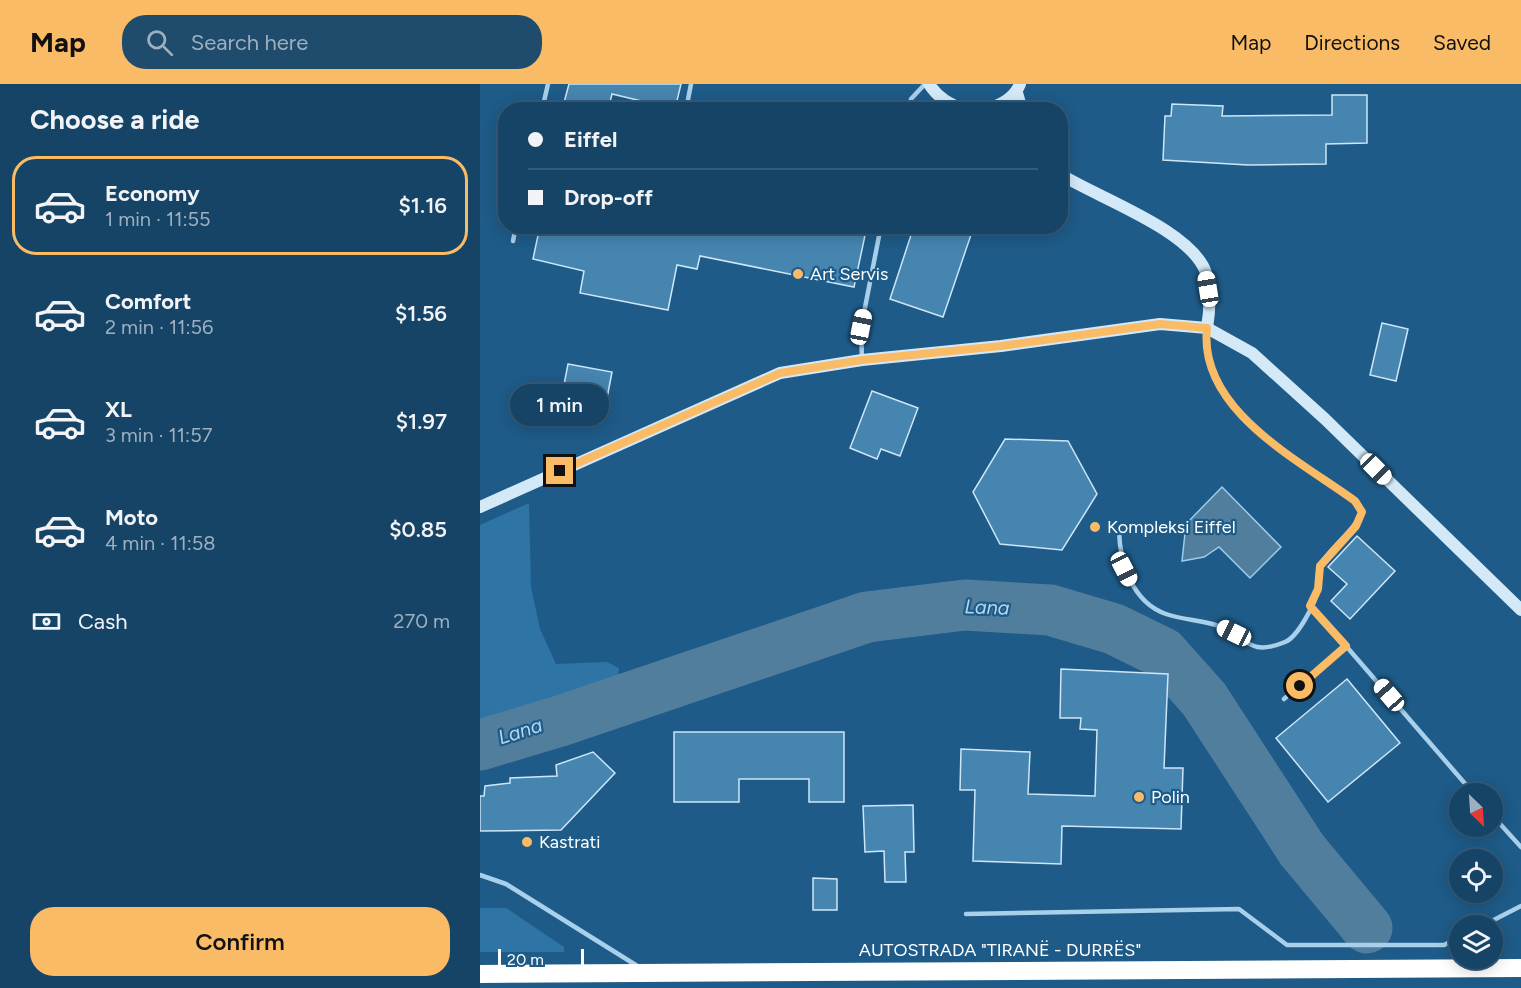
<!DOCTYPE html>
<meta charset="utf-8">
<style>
:root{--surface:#164466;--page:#1f4b6c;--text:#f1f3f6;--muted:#9eb0bf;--line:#355c7a;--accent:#fabb67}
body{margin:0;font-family:Figtree,sans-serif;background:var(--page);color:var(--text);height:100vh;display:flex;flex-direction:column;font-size:22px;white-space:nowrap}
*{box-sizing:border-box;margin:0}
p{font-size:20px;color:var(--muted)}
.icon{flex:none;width:33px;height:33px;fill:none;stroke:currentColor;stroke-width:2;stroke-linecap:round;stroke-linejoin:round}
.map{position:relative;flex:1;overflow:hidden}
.panel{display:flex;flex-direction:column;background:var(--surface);width:480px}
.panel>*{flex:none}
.hud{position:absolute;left:18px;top:18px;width:570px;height:132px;border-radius:24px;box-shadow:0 3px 15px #0003,0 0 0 2px var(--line);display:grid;align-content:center;height:132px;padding:0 30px;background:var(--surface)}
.needle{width:39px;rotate:155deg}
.fabs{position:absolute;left:969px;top:699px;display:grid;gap:12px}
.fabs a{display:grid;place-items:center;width:54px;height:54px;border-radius:50%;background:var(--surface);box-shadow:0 3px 15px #0003,0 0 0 2px var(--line);font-size:30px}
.scale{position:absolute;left:18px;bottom:15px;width:86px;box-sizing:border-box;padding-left:6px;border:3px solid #fff;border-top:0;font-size:16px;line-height:21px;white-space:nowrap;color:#fff;-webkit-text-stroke:4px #1e5b88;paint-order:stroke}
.end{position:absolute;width:27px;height:27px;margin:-14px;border:8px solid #fabb67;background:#111;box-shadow:0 0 0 3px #111}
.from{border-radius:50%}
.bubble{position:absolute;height:42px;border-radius:21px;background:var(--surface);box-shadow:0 3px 15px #0003,0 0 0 2px var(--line);font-size:20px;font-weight:600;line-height:42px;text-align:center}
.car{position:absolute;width:18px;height:36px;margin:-18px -9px;border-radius:8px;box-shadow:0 0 4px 2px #0007;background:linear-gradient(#fff 24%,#345 0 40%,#fff 0 76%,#345 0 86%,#fff 0)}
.hud b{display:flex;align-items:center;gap:21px;height:57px;font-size:22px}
.hud b+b{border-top:2px solid var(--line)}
.hud i{width:15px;height:15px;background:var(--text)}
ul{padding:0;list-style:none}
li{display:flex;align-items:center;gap:18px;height:99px;margin:0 12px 9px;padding:0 18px;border:3px solid transparent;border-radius:24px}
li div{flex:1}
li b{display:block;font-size:22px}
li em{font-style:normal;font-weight:600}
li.current{border-color:var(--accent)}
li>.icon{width:54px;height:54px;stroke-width:1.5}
h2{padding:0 30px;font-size:27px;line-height:72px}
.pay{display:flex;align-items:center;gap:15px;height:66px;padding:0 30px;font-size:22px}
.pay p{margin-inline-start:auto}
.primary-button{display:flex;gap:12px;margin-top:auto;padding:12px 30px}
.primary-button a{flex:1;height:69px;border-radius:24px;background:var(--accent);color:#111;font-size:24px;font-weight:600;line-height:69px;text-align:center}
header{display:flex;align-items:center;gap:36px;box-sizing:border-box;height:84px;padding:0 30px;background:var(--accent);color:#111}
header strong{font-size:28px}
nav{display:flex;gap:33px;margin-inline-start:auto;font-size:21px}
.search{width:420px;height:54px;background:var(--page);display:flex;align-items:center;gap:15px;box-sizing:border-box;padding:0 21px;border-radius:24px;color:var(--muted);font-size:22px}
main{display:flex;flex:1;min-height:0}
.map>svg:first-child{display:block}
</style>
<header>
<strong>Map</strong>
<div class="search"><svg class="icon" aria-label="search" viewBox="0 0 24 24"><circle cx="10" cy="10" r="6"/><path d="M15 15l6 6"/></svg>Search here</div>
<nav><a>Map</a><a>Directions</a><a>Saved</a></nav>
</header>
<main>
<section class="panel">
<h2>Choose a ride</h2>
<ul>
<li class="current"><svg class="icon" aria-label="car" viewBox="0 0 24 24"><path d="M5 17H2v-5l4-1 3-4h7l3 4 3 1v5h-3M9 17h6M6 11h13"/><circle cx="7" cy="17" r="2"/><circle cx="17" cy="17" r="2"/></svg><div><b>Economy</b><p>1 min · 11:55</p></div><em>$1.16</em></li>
<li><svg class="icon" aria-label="car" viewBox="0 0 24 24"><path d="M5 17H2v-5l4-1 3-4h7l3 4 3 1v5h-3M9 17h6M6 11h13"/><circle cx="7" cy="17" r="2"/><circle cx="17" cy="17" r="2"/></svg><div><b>Comfort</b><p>2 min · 11:56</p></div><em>$1.56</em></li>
<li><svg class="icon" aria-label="car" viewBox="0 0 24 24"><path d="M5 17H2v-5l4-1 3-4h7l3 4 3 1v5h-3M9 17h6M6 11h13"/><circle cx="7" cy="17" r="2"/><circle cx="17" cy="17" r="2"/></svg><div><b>XL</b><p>3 min · 11:57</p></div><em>$1.97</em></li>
<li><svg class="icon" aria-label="car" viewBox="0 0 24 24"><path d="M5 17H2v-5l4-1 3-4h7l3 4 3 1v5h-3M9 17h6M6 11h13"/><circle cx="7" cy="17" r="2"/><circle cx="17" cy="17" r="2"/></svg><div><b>Moto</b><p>4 min · 11:58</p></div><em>$0.85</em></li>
</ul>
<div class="pay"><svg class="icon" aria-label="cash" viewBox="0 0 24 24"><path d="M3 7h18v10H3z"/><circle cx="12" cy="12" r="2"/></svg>Cash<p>270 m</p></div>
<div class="primary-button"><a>Confirm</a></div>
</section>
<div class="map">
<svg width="1041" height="904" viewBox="0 0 1041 904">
<rect width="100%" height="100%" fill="#1e5b88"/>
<g fill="#2e74a4">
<path d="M49,419L51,503L60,545L76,580L127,578L139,584L137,600L0,635V441Z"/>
<path d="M0,824H26L84,863V868H0Z"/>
</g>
<path fill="#527e9d" stroke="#9bcced" stroke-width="1.5" d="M742,403L801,463L770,494L739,463L724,473L702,477L706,440Z"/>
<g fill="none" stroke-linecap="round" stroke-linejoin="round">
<path stroke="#527e9d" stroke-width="51" d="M0,661L80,637L387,533L485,521L570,526L634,545L683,569L724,615L822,766L887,844"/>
</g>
<g fill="#4685b0" stroke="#cde6f8" stroke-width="1.5">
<path d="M89,0H201L195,25L132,10L128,26H82Z"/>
<path d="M852,11H887V59L846,60V80L768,81L683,76L685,32H691L692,20L743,22L742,32L852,31Z"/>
<path d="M60,142H86L112,149L113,142H313L337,147L338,142H387L374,203L220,172L217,185L197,181L188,226L100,209L104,187L53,175Z"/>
<path d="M434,142H494L463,233L410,215Z"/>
<path d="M902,239L928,245L916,297L890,291Z"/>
<path d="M88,280L132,288L124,330L80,321Z"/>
<path d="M392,307L438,324L420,372L401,365L397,375L370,364Z"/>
<path d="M525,355L588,357L617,410L582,466L520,460L493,408Z"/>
<path d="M877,452L915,487L870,535L851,517L867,500L848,483Z"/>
<path d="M581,585L688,590L684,684H703L701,745L582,742L581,780L493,777L495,706H480L481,665L550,668L548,710L615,712L617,646L600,645L601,634H580Z"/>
<path d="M867,595L920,659L848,718L796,654Z"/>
<path d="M194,648H364V718H329V695H259V718H194Z"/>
<path d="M113,668L135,689L81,746L0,747V712H4L5,702L30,699V694L77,692L76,681Z"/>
<path d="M433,721L434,768H425L426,798H405L404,767L385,768L383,722Z"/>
<path d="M333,794L357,795V826H333Z"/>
</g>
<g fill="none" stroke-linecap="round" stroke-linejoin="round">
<g stroke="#a8d0eb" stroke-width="4.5">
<path d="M62,26L68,0"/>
<path d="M206,26L211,0"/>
<path d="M428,26L431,15L445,0"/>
<path d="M33,157L36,142"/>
<path d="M382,276L381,244L401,142"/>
<path d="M639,447C640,479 652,518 686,530C703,536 722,536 739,542C768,551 766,574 805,558C818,553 836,518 838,505C839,497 836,489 840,482C849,463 871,452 882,428L875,417C821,377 718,325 727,246"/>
<path d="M830,522L866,562"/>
<path d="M804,615L866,562L994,710"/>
<path d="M1012,731L1041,763"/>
<path d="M0,791L26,800L159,883"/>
<path d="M486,830L759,825L807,861H964L980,853"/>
<path d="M1002,842L1041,822"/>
</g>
<g stroke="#d3e9f8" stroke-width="12">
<path d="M449,0C458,14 469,20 485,26"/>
<path d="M537,9L542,26"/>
<path d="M505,26C520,21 534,15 540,0"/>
<path d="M580,90C618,114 712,146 726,189C731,207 730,226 727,244"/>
<path d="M0,423L300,289L382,276L521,262L680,240L727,244L772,269L845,335L1041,526"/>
</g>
<path stroke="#fff" stroke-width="18" d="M0,890L1041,884"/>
</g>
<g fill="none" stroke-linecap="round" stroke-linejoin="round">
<path stroke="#fabb67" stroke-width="8" d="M80,387L300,289L382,276L521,262L680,240L727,244C718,326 819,376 875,417L882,428L876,442L840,482L838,505L830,522L866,562L820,602"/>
</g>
<g fill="#fabb67" stroke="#1e5b88" stroke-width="2">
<circle cx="318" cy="190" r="6"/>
<circle cx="615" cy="443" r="6"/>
<circle cx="659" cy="713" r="6"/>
<circle cx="47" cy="758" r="6"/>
</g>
<g text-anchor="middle" stroke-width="4.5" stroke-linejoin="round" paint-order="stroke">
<g font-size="18" fill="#fff" stroke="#1e5b88" text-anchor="start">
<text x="330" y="196">Art Servis</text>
<text x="627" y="449">Kompleksi Eiffel</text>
<text x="671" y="719">Polin</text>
<text x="59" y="764">Kastrati</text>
</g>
<g font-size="18" fill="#fff" stroke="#1e5b88">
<text x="520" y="872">AUTOSTRADA "TIRANË - DURRËS"</text>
</g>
<g font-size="20" font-style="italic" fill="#b3d9f2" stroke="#1e5b88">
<text transform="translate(507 523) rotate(2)" y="7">Lana</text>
<text transform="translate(40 647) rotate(-18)" y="7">Lana</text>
</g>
</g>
</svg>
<div class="fabs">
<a><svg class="needle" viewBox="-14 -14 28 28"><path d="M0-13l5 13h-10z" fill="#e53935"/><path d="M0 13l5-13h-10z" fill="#9eb0bf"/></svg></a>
<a><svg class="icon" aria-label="locate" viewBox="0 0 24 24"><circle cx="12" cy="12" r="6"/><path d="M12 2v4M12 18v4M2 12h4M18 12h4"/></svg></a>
<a><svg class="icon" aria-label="layers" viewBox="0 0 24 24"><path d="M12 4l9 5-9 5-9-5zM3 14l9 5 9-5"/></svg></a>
</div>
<div class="scale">20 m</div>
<i class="end from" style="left:820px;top:602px"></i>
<i class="end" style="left:80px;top:387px"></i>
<div class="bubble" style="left:30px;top:300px;width:99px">1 min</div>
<i class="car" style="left:728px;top:205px;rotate:351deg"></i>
<i class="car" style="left:381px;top:243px;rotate:11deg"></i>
<i class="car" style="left:896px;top:385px;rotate:135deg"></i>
<i class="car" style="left:644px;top:485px;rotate:153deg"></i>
<i class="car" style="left:754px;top:549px;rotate:296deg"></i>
<i class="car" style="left:909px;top:611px;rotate:319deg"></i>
<div class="hud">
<b><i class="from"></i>Eiffel</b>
<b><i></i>Drop-off</b>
</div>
</div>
</main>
